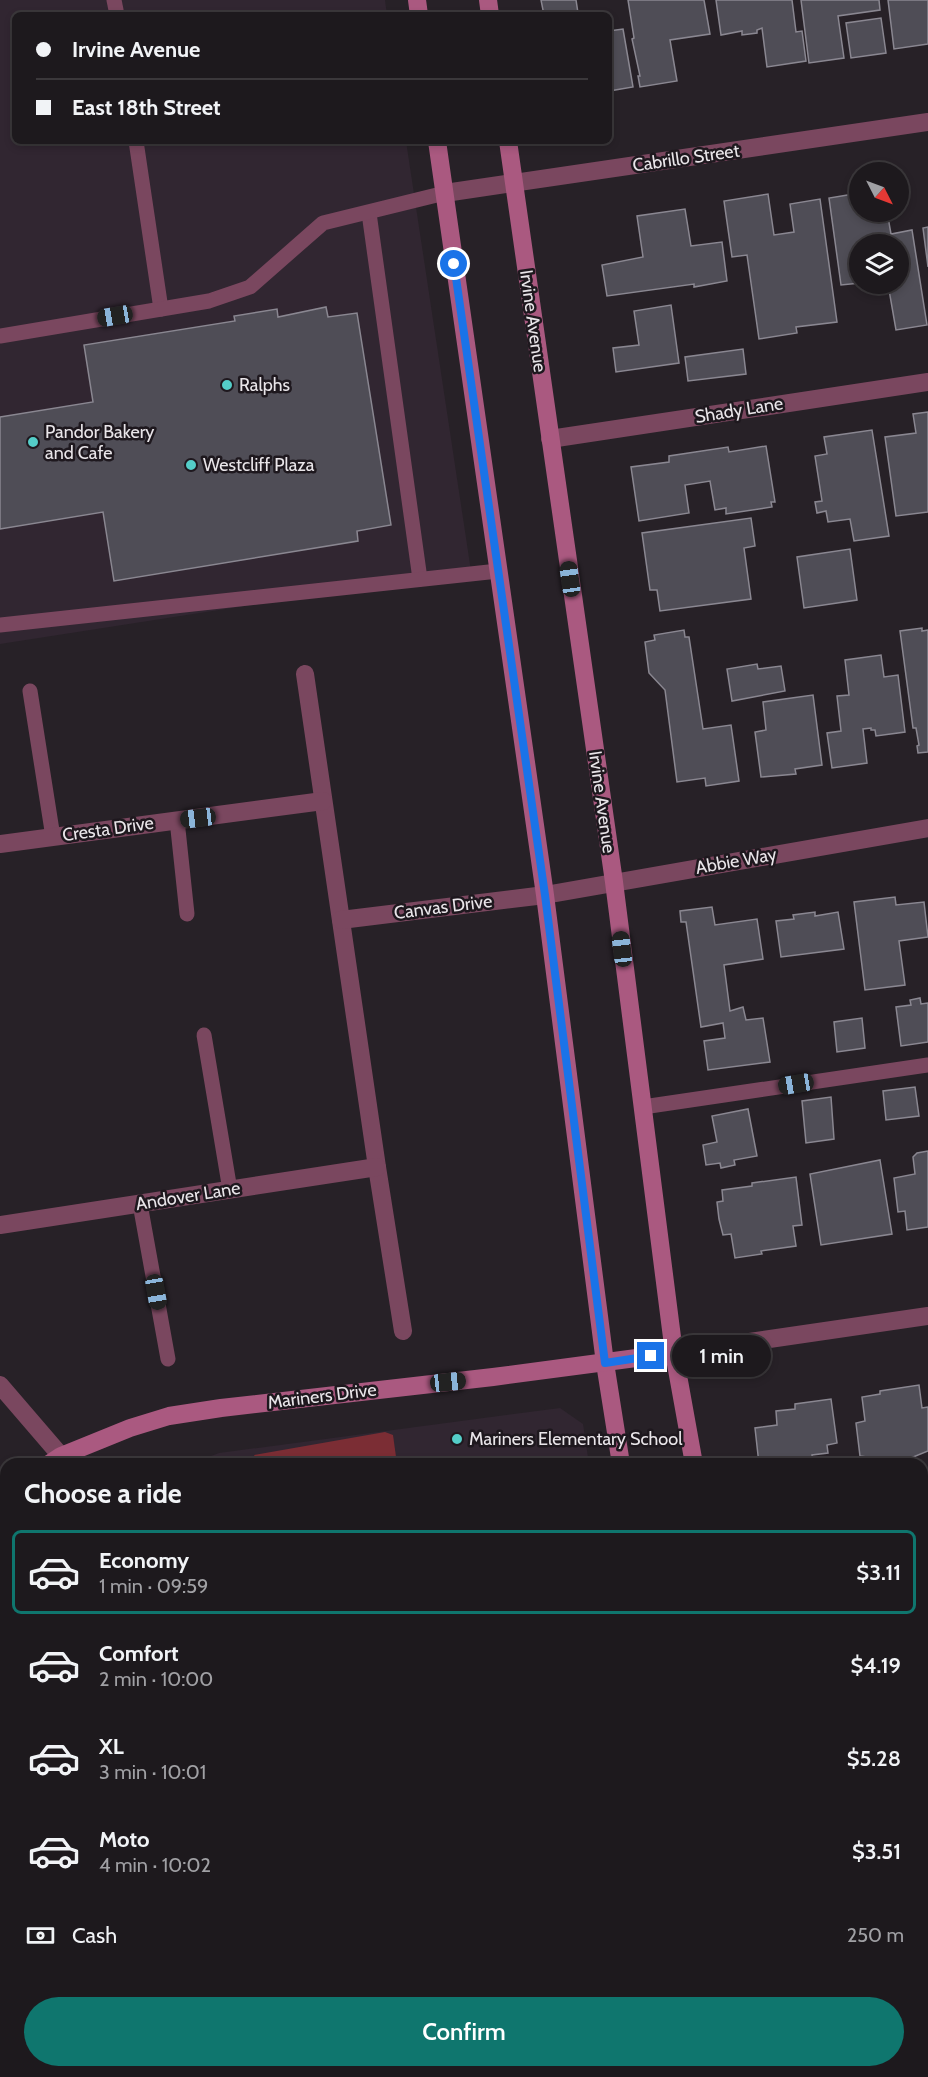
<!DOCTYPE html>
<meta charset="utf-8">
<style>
:root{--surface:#1d191d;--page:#2a262a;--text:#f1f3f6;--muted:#a0a0a4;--line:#3b383b;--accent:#0f766e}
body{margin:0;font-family:Cabin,sans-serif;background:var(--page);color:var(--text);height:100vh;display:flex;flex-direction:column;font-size:22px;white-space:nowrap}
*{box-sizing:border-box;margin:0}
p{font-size:20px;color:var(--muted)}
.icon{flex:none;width:33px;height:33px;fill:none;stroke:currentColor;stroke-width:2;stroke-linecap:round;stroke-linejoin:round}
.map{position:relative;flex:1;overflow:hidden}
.details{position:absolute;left:0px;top:1458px;width:928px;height:620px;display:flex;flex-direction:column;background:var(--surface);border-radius:18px 18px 0 0;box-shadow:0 3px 9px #0003,0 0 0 2px var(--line)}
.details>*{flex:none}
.hud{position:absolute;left:12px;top:12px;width:600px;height:132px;border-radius:9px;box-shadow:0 3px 9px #0003,0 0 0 2px var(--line);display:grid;align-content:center;height:132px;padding:0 24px;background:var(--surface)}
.needle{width:39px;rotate:132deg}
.tools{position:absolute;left:849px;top:162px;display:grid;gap:12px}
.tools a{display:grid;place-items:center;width:60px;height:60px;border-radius:50%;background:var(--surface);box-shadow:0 3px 9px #0003,0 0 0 2px var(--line);font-size:30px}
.end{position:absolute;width:27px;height:27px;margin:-14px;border:8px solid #1a73e8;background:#fff;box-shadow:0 0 0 3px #fff}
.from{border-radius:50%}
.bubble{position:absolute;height:42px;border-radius:21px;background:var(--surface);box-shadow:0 3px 9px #0003,0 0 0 2px var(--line);font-size:20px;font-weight:600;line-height:42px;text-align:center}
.car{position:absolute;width:18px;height:36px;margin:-18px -9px;border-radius:8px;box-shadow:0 0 4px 2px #0007;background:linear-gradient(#222 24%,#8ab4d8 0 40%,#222 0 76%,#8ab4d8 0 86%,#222 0)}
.hud b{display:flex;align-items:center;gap:21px;height:57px;font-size:22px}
.hud b+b{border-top:2px solid var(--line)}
.hud i{width:15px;height:15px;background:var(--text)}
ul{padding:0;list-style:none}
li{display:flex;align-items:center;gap:18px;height:84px;margin:0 12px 9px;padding:0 12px;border:3px solid transparent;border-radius:9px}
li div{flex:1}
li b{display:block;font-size:22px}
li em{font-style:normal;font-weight:600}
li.selected{border-color:var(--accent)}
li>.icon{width:54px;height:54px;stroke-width:1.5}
h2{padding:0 24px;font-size:27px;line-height:72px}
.pay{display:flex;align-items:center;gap:15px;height:66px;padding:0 24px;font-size:22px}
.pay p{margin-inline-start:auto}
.button{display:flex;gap:12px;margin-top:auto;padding:12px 24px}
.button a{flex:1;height:69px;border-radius:36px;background:var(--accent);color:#fff;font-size:24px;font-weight:600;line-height:69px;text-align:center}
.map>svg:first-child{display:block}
</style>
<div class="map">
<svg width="928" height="2077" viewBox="0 0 928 2077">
<rect width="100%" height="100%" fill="#272127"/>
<g fill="#312631">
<path d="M0,0H385L387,15H15V141H406L471,571L0,644Z"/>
<path d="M560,1408L583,1424L589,1464H190L219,1453Z"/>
<path d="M6,1561V2072H676L677,2077H0V1567Z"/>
</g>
<g fill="#7b2d34">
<path d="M385,1432L393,1435L397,1464H259L254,1455Z"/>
<path d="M6,1561V1668L0,1665V1567Z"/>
<path d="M0,2001L6,2002V2072H38V2077H0Z"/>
</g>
<g fill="#4f4d56" stroke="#8a8791" stroke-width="1.5">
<path d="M541,0H576L578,13L574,15H544Z"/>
<path d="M628,0H704L710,34L670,40L677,81L640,87L638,76H640L632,39L634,38Z"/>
<path d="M716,0H792L796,32L802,31L806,61L767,67L762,28L757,30V33L742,35V31L721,35Z"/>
<path d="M801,0H879L880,10L838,16L844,58L809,63Z"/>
<path d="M888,0H928V44L894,49Z"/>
<path d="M881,18L886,53L851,58L846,23Z"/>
<path d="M623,29L633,87L609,91V31Z"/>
<path d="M860,193V212H867L869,220L888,217L891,234L912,230L927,325L896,330L889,290L896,289L895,284H898V244H860V283L841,285L829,198Z"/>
<path d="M768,194L774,235L794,232L790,204L820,199L837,322L796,327L797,333L759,339L747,255L732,257L724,201Z"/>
<path d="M685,209L691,246L722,242L727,281L694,287V284L607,296L602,265L643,257L637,216Z"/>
<path d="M928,227V267L923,228Z"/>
<path d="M671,305L679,363L616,372L613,348L639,345L634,311Z"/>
<path d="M326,307L328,317L357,313L391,525L357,531L358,541L114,581L103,512L0,529V417L93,402L84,345L235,321L234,316L277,309L278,317Z"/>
<path d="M743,349L746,374L688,381L685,357Z"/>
<path d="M928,412V512L896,516L885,437L916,433L913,414Z"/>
<path d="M872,430L889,536L854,541L850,519L828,522L826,511L817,513L815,502L822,501L815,456L827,454L824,437Z"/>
<path d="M766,446L775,502H771L772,507L726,514V508L715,510L710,481L685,485L689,513L639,521L631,467L669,462V456L728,447L729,452Z"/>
<path d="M751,518L755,546L744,548L751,599L660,611L657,590H650L642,533Z"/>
<path d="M850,549L857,600L804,608L797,557Z"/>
<path d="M922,628V631L928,630V752L918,753L917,746L919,745L916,728H913L900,631Z"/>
<path d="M684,630L685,637H689L703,729L731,725L739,781L706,786L705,778L677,782L665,690L649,673L645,642L655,640L654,635Z"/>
<path d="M881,655L884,677L898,675L905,732L876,736L875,730H871V728L863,729L867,763L832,768L827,733L841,731L837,696L849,695L845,660Z"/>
<path d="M757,664L758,669L781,666L785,691L732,701L727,669Z"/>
<path d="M813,695L822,765L795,769L796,774L761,777L755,732L766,730L763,702Z"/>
<path d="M895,897L896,905L924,902L928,937L899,941L905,985L865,990L854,902Z"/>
<path d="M712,907L715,925L757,919L763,959L724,965L730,1011L743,1007L746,1020L763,1018L770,1062L708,1070L704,1041L725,1038L723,1023L701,1027L686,922H681L680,911Z"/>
<path d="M815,912V916L838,912L844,949L781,957L776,921L794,919L793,915Z"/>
<path d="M920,998L921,1004L928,1003V1042L901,1046L896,1007L911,1005L910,1000Z"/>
<path d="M862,1018L865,1048L837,1052L834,1022Z"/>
<path d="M915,1087L919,1116L886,1120L883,1091Z"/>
<path d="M831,1097L834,1139L806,1143L802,1101Z"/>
<path d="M748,1109L757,1156L734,1160L735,1165L721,1168L720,1163L706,1165L703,1145L717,1142L712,1116Z"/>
<path d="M928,1151V1227L907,1230L905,1211L898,1212L894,1178L915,1174L913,1157L917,1153Z"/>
<path d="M880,1160L892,1234L821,1245L810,1174Z"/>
<path d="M796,1177L802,1225L793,1226L796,1246L761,1251L762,1254L735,1258L731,1234L723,1235L719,1219L717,1202L723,1201L722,1190L752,1186V1183Z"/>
<path d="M919,1385L922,1408L928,1407V1451L901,1462L860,1456L856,1423L865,1421L862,1397L880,1394V1391Z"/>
<path d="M831,1399L837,1443L827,1445L828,1453L812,1455L813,1463L759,1464L755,1428L777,1425L776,1411L795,1409V1404Z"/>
<path d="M922,1568H926L928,1584V1600L922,1601Z"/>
<path d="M928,1661V1705L922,1706V1662Z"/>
<path d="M922,1861H928V1902L922,1862Z"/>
<path d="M922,1966H926L928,1977V1998H922Z"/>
<path d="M928,2039V2077H899L898,2072H922V2040Z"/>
<path d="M333,2072H422L416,2077H328Z"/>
<path d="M478,2072H564L559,2077H472Z"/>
</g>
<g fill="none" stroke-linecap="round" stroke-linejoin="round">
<g stroke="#7a475f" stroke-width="15">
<path d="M114,0L117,15"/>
<path d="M136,141L161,309"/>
<path d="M369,213L420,579"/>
<path d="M0,336L209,301L250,287L323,223L445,193"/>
<path d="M0,625L498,571"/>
<path d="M30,691L53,837"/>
<path d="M177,820L187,914"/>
<path d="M204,1035L230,1190"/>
<path d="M643,1107L928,1065"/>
<path d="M140,1204L168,1359"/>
<path d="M922,1549L928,1548"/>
<path d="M922,2021L928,2020"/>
</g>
<g stroke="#7a475f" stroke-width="18">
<path d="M445,193L928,122"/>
<path d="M550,439L928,382"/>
<path d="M305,674L377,1167L403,1331"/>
<path d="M0,844L323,801"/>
<path d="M341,920L545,895L928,828"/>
<path d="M0,1225L377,1167"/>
<path d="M674,1353L928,1316"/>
<path d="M0,1385L61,1456"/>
<path d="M922,1797L928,1796"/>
</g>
<g stroke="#aa5980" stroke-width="18">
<path d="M417,0L419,15"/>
<path d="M488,0L490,15"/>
<path d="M437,141L545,895L605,1363L621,1464"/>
<path d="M508,141L614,882L674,1353L694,1464"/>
<path d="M49,1464L61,1456L130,1428L169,1416L221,1408L493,1377L674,1353"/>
<path d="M0,1500L6,1495"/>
<path d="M714,2072L715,2077"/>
<path d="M787,2072L788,2077"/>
</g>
</g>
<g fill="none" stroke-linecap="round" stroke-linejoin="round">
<path stroke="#1a73e8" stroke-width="8" d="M454,264L545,895L605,1363L651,1356"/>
</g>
<g fill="#54cdc8" stroke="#1e181e" stroke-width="2">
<circle cx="227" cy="385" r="6"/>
<circle cx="33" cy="442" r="6"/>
<circle cx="191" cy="465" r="6"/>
<circle cx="457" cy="1439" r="6"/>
</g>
<g text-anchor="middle" stroke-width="5" stroke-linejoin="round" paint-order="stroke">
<g font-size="18" fill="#e9e5e9" stroke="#1e181e">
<text transform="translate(686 158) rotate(-8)" y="6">Cabrillo Street</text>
<text transform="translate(533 321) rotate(82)" y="6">Irvine Avenue</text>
<text transform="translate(739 410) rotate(-9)" y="6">Shady Lane</text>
<text transform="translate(602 802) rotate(82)" y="6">Irvine Avenue</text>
<text transform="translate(108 829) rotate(-8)" y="6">Cresta Drive</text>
<text transform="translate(736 861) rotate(-10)" y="6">Abbie Way</text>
<text transform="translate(443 907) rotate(-7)" y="6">Canvas Drive</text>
<text transform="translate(188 1196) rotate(-9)" y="6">Andover Lane</text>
<text transform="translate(322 1396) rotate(-7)" y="6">Mariners Drive</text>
</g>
<g font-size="18" fill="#e9e5e9" stroke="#1e181e" text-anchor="start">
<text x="239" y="391">Ralphs</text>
<text x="45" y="438">Pandor Bakery<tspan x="45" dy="21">and Cafe</tspan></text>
<text x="203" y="471">Westcliff Plaza</text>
<text x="469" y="1445">Mariners Elementary School</text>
</g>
</g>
</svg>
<div class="tools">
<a><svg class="needle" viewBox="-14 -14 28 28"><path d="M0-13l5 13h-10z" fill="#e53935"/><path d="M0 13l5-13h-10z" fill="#a0a0a4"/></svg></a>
<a><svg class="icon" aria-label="layers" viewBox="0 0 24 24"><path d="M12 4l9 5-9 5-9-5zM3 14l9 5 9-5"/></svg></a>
</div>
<i class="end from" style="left:454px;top:264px"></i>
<i class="end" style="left:651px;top:1356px"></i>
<div class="bubble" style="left:672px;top:1335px;width:99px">1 min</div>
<i class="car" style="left:115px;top:316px;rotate:260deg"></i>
<i class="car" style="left:570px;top:579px;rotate:352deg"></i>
<i class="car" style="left:198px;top:818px;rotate:263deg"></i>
<i class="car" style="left:622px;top:949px;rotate:353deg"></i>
<i class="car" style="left:796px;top:1084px;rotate:261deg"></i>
<i class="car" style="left:156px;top:1292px;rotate:170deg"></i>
<i class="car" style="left:448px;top:1382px;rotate:84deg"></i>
<div class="hud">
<b><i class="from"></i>Irvine Avenue</b>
<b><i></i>East 18th Street</b>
</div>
<section class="details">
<h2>Choose a ride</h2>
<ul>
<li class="selected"><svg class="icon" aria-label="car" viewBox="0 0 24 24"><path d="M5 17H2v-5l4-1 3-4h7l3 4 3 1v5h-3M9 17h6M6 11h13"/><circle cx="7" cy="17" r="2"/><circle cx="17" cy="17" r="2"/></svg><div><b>Economy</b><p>1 min · 09:59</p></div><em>$3.11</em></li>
<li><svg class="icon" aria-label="car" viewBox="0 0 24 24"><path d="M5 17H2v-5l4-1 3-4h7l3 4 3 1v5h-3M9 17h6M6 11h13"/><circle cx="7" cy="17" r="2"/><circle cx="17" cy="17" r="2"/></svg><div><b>Comfort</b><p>2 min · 10:00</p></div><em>$4.19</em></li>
<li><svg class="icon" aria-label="car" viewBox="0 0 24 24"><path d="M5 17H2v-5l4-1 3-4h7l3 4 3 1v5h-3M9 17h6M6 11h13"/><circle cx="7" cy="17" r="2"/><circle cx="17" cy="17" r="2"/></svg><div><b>XL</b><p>3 min · 10:01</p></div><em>$5.28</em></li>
<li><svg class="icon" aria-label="car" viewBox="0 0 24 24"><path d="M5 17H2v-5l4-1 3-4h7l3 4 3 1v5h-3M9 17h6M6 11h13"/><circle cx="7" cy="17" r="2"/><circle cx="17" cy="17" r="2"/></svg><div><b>Moto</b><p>4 min · 10:02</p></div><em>$3.51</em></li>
</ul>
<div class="pay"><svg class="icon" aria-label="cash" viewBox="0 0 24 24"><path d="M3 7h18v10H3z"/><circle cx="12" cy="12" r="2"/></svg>Cash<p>250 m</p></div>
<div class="button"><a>Confirm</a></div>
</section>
</div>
